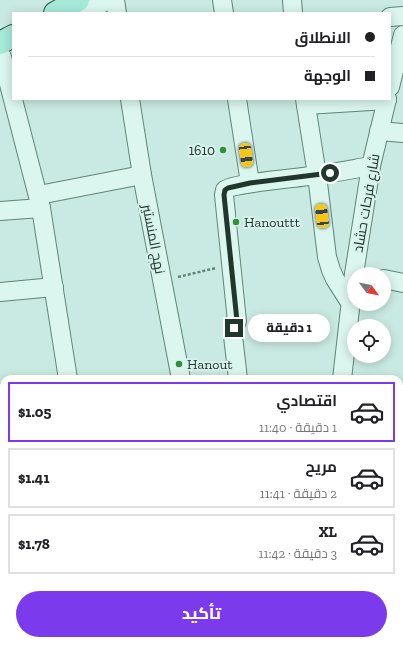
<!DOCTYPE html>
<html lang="ar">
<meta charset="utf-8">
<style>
:root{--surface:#fff;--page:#f2f2f2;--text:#202124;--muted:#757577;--line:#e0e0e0;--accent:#7c3aed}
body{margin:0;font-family:"Zilla Slab",Cairo,serif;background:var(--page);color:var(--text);direction:rtl;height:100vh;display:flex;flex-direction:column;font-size:15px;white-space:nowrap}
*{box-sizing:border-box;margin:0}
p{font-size:13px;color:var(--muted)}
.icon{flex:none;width:22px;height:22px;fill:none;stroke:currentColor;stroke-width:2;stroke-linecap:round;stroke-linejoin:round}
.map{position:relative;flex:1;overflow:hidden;direction:ltr}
.drawer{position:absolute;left:0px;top:375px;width:403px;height:270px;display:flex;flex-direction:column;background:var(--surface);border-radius:12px 12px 0 0;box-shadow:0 2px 10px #0003;direction:rtl}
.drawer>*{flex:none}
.guide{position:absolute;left:12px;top:12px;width:379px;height:88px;border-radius:0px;box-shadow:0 2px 10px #0003;direction:rtl;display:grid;align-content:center;height:88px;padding:0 16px;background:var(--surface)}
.needle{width:26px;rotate:122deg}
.fabs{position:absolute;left:347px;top:267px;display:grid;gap:8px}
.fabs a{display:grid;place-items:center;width:44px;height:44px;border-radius:50%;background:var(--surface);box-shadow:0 2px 10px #0003;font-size:20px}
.end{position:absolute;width:18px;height:18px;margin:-9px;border:5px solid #21372d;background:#fff;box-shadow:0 0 0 2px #fff}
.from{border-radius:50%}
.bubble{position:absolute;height:28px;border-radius:14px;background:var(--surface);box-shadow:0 2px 10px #0003;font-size:13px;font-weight:800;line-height:28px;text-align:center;direction:rtl}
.car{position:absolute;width:12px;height:24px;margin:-12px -6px;border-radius:5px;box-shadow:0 0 3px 1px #0007;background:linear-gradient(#f5c518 24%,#345 0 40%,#f5c518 0 76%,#345 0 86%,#f5c518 0)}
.guide b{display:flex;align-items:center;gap:14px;height:38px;font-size:15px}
.guide b+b{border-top:1px solid var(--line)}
.guide i{width:10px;height:10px;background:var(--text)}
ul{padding:7px 0 0;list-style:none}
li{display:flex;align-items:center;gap:12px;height:60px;margin:0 8px 6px;padding:0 8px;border:2px solid var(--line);border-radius:0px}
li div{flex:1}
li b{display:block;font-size:15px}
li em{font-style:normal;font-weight:800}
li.on{border-color:var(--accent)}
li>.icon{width:36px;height:36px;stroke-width:1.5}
.primary-button{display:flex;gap:8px;margin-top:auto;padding:8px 16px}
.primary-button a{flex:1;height:46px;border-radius:24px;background:var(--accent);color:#fff;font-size:16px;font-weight:800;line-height:46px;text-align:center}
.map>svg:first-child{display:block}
</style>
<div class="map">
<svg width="403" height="645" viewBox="0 0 403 645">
<rect width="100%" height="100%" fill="#c9eae2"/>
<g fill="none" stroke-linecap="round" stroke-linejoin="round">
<defs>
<g id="minor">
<path d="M115,0L117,13"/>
<path d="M222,0L224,13"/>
<path d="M292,0L293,13"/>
<path d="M85,13L108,0"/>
<path d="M390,17L403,16"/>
<path d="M2,57L41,208L68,379"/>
<path d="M390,87L403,35"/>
<path d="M130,99L142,175L181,379"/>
<path d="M237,99L250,183"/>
<path d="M305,99L317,175L327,257L331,270L335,279L351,304"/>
<path d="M306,105L387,100"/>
<path d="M379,131L403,133"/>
<path d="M39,195L142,175"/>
<path d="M0,211L41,208"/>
<path d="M384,279L403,283"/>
<path d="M0,292L54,287"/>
<path d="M238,379L233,336L234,328L237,321L224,195L225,190C233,183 301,178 316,175C335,173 353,169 371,166"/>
<path d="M342,379L354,274L371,166L387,99"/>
<path d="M0,403H4"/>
<path d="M399,443L403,444"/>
<path d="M399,551H403"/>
<path d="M212,641V645"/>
<path d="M320,645L321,641"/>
<path d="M389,645L390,641"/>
</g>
<g id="major">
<path d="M55,13L78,0"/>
<path d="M0,43L13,36"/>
</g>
</defs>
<use href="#minor" stroke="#5f8575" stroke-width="20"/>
<use href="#major" stroke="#335343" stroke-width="24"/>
<path stroke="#5f8575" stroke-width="2.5" stroke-dasharray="3 2" stroke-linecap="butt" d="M178,277L216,268"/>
<use href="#minor" stroke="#dbf6ef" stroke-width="18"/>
<use href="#major" stroke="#a5e9d7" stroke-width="22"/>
</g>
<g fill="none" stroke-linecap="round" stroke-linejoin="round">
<path stroke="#21372d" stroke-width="5" d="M234,328L237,321L224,195L225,190L228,188L250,183L330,173"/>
</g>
<g fill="#358e39" stroke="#d7f2ec" stroke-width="1.5">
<circle cx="223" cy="150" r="4"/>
<circle cx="236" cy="222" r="4"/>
<circle cx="179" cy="364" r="4"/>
</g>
<g text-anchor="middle" stroke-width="4" stroke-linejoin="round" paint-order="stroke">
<g font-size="14" fill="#21372d" stroke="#d7f2ec" text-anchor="start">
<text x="215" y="155" text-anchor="end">1610</text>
<text x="244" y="227">Hanouttt</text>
<text x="187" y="369">Hanout</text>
</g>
<g font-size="14" fill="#21372d" stroke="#d7f2ec">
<text transform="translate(366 203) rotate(-80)" y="5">شارع فرحات حشاد</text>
<text transform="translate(154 239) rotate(79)" y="5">نهج المنستير</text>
</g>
</g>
</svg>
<div class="fabs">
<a><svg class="needle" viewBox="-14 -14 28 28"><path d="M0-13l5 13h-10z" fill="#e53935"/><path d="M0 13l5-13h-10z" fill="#757577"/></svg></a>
<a><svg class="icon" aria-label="locate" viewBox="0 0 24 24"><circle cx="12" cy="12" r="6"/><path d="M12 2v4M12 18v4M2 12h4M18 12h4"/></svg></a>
</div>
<i class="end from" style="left:330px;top:173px"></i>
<i class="end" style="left:234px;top:328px"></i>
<div class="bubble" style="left:248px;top:314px;width:82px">1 دقيقة</div>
<i class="car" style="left:246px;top:155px;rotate:172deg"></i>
<i class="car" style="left:322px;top:216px;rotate:353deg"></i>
<div class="guide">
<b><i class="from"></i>الانطلاق</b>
<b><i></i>الوجهة</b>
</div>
<section class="drawer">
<ul>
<li class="on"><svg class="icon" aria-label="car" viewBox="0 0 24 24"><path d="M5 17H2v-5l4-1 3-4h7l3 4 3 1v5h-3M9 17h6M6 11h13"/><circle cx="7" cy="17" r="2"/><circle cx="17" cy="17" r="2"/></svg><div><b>اقتصادي</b><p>1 دقيقة · 11:40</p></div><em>$1.05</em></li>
<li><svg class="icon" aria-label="car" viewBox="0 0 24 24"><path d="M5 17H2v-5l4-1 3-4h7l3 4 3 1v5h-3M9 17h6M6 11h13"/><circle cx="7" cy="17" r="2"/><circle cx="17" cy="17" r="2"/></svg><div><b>مريح</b><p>2 دقيقة · 11:41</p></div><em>$1.41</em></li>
<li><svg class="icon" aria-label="car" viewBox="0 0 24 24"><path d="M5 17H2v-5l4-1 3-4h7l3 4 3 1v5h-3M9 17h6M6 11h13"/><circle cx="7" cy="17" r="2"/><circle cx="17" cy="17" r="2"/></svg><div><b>XL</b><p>3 دقيقة · 11:42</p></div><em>$1.78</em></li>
</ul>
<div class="primary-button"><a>تأكيد</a></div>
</section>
</div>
